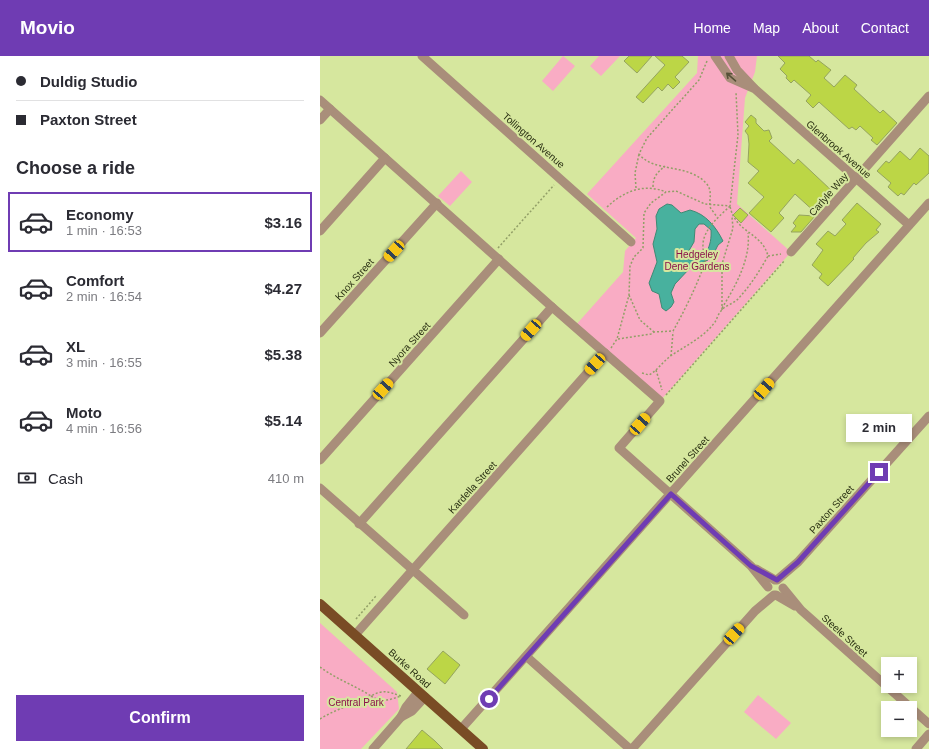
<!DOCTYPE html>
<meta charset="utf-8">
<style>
:root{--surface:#fff;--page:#f7f7f7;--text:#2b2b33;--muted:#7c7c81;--line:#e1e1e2;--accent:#6f3cb3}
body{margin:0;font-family:Helvetica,sans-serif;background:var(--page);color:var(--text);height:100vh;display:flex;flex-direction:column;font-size:15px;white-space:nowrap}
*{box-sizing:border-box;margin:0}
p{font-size:13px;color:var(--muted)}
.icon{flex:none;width:22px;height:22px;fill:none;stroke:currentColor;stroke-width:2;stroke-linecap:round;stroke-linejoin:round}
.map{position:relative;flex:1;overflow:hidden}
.drawer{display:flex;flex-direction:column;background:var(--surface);width:320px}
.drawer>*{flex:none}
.banner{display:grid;align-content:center;height:88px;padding:0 16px;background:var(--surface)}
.controls{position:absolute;left:561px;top:601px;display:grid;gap:8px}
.controls a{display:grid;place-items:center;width:36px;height:36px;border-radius:0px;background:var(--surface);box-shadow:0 2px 6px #0003;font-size:20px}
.end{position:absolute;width:18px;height:18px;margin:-9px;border:5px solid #6f3cb3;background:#fff;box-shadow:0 0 0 2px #fff}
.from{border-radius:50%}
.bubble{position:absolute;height:28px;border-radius:0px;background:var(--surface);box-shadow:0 2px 6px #0003;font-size:13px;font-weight:700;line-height:28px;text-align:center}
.car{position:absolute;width:12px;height:24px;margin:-12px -6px;border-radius:5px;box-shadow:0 0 3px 1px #0007;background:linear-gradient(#f5c518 24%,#345 0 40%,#f5c518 0 76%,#345 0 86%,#f5c518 0)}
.banner b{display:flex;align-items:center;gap:14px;height:38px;font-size:15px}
.banner b+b{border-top:1px solid var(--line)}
.banner i{width:10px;height:10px;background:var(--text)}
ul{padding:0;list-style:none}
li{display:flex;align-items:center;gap:12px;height:60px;margin:0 8px 6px;padding:0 8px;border:2px solid transparent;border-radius:0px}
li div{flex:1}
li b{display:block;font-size:15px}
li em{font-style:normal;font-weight:700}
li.on{border-color:var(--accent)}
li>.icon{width:36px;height:36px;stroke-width:1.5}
h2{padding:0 16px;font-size:18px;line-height:48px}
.pay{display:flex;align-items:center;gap:10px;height:44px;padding:0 16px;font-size:15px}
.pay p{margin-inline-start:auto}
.cta{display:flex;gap:8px;margin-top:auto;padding:8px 16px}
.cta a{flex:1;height:46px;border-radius:0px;background:var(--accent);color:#fff;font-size:16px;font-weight:700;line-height:46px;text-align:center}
header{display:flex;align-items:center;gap:24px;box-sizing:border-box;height:56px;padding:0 20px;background:var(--accent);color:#fff}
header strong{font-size:19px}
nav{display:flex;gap:22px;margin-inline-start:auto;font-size:14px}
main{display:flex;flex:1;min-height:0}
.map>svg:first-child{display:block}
</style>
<header>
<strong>Movio</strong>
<nav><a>Home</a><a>Map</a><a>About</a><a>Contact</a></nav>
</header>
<main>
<section class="drawer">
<div class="banner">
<b><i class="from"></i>Duldig Studio</b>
<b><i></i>Paxton Street</b>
</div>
<h2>Choose a ride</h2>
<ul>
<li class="on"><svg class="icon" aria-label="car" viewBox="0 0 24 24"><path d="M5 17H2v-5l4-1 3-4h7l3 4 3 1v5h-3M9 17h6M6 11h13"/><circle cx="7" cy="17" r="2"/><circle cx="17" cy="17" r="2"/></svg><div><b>Economy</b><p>1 min · 16:53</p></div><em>$3.16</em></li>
<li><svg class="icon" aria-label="car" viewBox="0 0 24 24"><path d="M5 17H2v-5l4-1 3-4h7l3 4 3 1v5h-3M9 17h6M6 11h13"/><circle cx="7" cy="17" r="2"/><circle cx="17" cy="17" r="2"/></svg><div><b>Comfort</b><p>2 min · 16:54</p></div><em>$4.27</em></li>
<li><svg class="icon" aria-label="car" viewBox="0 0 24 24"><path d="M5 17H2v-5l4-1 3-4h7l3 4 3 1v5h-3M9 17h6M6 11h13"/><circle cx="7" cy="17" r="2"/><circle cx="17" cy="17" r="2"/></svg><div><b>XL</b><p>3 min · 16:55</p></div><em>$5.38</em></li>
<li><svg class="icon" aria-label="car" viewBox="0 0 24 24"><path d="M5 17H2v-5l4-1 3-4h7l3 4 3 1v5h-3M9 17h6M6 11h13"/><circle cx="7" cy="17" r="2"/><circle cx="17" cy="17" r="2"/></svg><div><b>Moto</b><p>4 min · 16:56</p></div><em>$5.14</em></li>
</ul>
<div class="pay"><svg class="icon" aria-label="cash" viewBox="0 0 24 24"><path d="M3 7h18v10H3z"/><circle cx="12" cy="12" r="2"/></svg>Cash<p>410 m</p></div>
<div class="cta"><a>Confirm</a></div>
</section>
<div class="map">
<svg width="609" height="693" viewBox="0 0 609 693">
<rect width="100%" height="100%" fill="#d6e79e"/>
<g fill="#f9acc4">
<path d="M243,0L255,10L233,35L222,25Z"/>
<path d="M279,0H300L281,20L270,10Z"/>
<path d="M378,0H437L435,16L425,42L417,148L471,196L340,345L255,270L303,216L305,195L316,182L267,138L377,17Z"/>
<path d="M141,115L152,126L130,150L118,140Z"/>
<path d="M0,567L77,636L79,653L41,693H0Z"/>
<path d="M438,639L471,667L456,683L424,656Z"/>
</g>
<path fill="#48b19e" stroke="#3f8a74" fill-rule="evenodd" d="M347,148L352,149L361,157L370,154C386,158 396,171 403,185L398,189L395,195L388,204L371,211L355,228L351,237L354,246L351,251L346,255L342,252L339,238L332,235L329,227L337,206L333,188L337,173L336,160L339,153ZM384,168L391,174C392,190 386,204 369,204L367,198L374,186L375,173L379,168Z"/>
<g fill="#bcd646" stroke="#95a45e">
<path d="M309,0H332L317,17L304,5Z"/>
<path d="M335,0H362L369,6L355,21L360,26L353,33L348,28L342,35L338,31L323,47L316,41L345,9Z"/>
<path d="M458,0H489L496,6L498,4L511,14L504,22L514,31L525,19L537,29L534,33L560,57L563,54L577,67L557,89L551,84L553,82L540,70L536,74L532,71L529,73L499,46L493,52L486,45L491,39L474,24L471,27L466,22L467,20L460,13L465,7Z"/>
<path d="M431,59L436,63V67L444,75L449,74L452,82L449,85L474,108L478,103L511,134L507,138L511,142L497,158L475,138L459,157L464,162L451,176L429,157L444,141L428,127L439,115L428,106L429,88L428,79L425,75L429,70L425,66Z"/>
<path d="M600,92L609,100V117L596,129L594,127L584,139L581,137L578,140L568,131L571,127L557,115L566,105L569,107L580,95L590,104Z"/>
<path d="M537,147L561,168L556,174L559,176L546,187L533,202L534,203L508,230L499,222L502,218L492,209L503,194L496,188L508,175L515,180L526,168L522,164Z"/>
<path d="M420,152L428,159L421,167L413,159Z"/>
<path d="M479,159L495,160L481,176H471L476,170L473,167Z"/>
<path d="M123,595L140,609L125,628L107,613Z"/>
<path d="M102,674L115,685L123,693H86Z"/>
</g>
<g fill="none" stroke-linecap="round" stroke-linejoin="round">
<g stroke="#929f67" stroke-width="1.5" stroke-dasharray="2 2" stroke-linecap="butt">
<path d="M387,5L379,24L327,82L319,98C334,117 367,107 386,127C393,135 389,142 390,151C391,153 395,158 397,161"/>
<path d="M333,131C333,120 338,116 345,110"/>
<path d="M316,132L315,117L319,98"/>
<path d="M287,151C304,135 324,127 346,136"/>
<path d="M178,192L234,129"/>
<path d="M448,200L461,198"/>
<path d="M309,239L320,264L334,276"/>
<path d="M402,252C415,231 431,203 428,177"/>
<path d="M402,254V208L413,172L412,161"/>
<path d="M298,283L331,278L334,276L353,275C365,254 376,231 385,207C387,202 382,195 383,189C383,173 400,160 410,150"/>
<path d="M291,292L297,283L309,239L310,210L314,201L323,192L324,157L331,147L346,136L356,135L385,148L410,150L418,79L416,36"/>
<path d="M351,300L353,276"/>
<path d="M336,314L342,334"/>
<path d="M322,317L329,319C338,314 343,305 352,299C367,289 384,281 395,266C397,263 398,258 401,255C404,250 413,248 418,243C430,230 439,216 448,200C442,176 415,177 410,150"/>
<path d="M346,339L465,204"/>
<path d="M36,563L56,540"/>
<path d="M0,611C16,623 34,629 51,640C63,633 69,636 81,640"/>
<path d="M0,663C16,653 34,648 51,640C62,647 69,644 81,640"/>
</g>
<g stroke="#a98e7a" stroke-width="9">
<path d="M102,0L311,186"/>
<path d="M395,0L410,22L435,33L589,169"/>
<path d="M409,0L417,14L434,32"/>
<path d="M0,44L232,251L340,345L299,392L431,510L448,531"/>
<path d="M0,64L10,53"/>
<path d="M0,175L65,102"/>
<path d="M471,196L609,40"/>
<path d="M0,277L117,147"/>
<path d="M0,404L179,203"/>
<path d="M0,432L144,559"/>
<path d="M39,468L232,251"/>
<path d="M436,513L455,524"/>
<path d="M457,524L478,506L609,360"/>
<path d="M463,532L481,554L609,668"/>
<path d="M456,539L475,550"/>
<path d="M35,579L285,297"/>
<path d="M207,601L310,693"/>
<path d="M81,661L92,655L105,641"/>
<path d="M141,673L609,147"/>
<path d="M53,693L81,661L86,651L98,636"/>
<path d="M312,693L435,555L454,539"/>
<path d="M596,693L609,678"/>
</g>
<path stroke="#794c25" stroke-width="10" d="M0,548L163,693"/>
</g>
<defs><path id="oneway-shaft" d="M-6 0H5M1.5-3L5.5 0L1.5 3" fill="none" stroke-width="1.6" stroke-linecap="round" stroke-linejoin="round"/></defs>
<use stroke="#565137" href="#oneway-shaft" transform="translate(411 21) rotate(-139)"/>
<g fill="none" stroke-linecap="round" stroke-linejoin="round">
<path stroke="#6f3cb3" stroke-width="5" d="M169,643L351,438L431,510L457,524L478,506L559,416"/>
</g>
<g text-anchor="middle" stroke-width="4" stroke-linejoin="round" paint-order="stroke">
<g font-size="10" fill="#2a3013" stroke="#d6e79e">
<text transform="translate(214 84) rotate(41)" y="4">Tollington Avenue</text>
<text transform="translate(519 93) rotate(41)" y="4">Glenbrook Avenue</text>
<text transform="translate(508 138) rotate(-49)" y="4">Carlyle Way</text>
<text transform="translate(34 223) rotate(-48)" y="4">Knox Street</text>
<text transform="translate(89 288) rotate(-48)" y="4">Nyora Street</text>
<text transform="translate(367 403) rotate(-48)" y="4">Brunel Street</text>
<text transform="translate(152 431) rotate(-48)" y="4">Kardella Street</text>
<text transform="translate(511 453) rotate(-48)" y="4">Paxton Street</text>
<text transform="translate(525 579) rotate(42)" y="4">Steele Street</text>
<text transform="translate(90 612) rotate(42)" y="4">Burke Road</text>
</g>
<g font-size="10" fill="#8b124b" stroke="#d6e79e">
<text x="377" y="202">Hedgeley<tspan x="377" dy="12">Dene Gardens</tspan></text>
<text x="36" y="650">Central Park</text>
</g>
</g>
</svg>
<div class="controls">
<a>+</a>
<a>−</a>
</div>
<i class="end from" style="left:169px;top:643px"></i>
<i class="end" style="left:559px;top:416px"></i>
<div class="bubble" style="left:526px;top:358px;width:66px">2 min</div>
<i class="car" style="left:74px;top:195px;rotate:222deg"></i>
<i class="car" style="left:211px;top:274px;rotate:222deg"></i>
<i class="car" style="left:275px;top:308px;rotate:222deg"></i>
<i class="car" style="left:63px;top:333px;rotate:42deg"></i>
<i class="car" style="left:444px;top:333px;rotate:41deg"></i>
<i class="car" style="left:320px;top:368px;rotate:41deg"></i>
<i class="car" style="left:414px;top:578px;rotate:42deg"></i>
</div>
</main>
